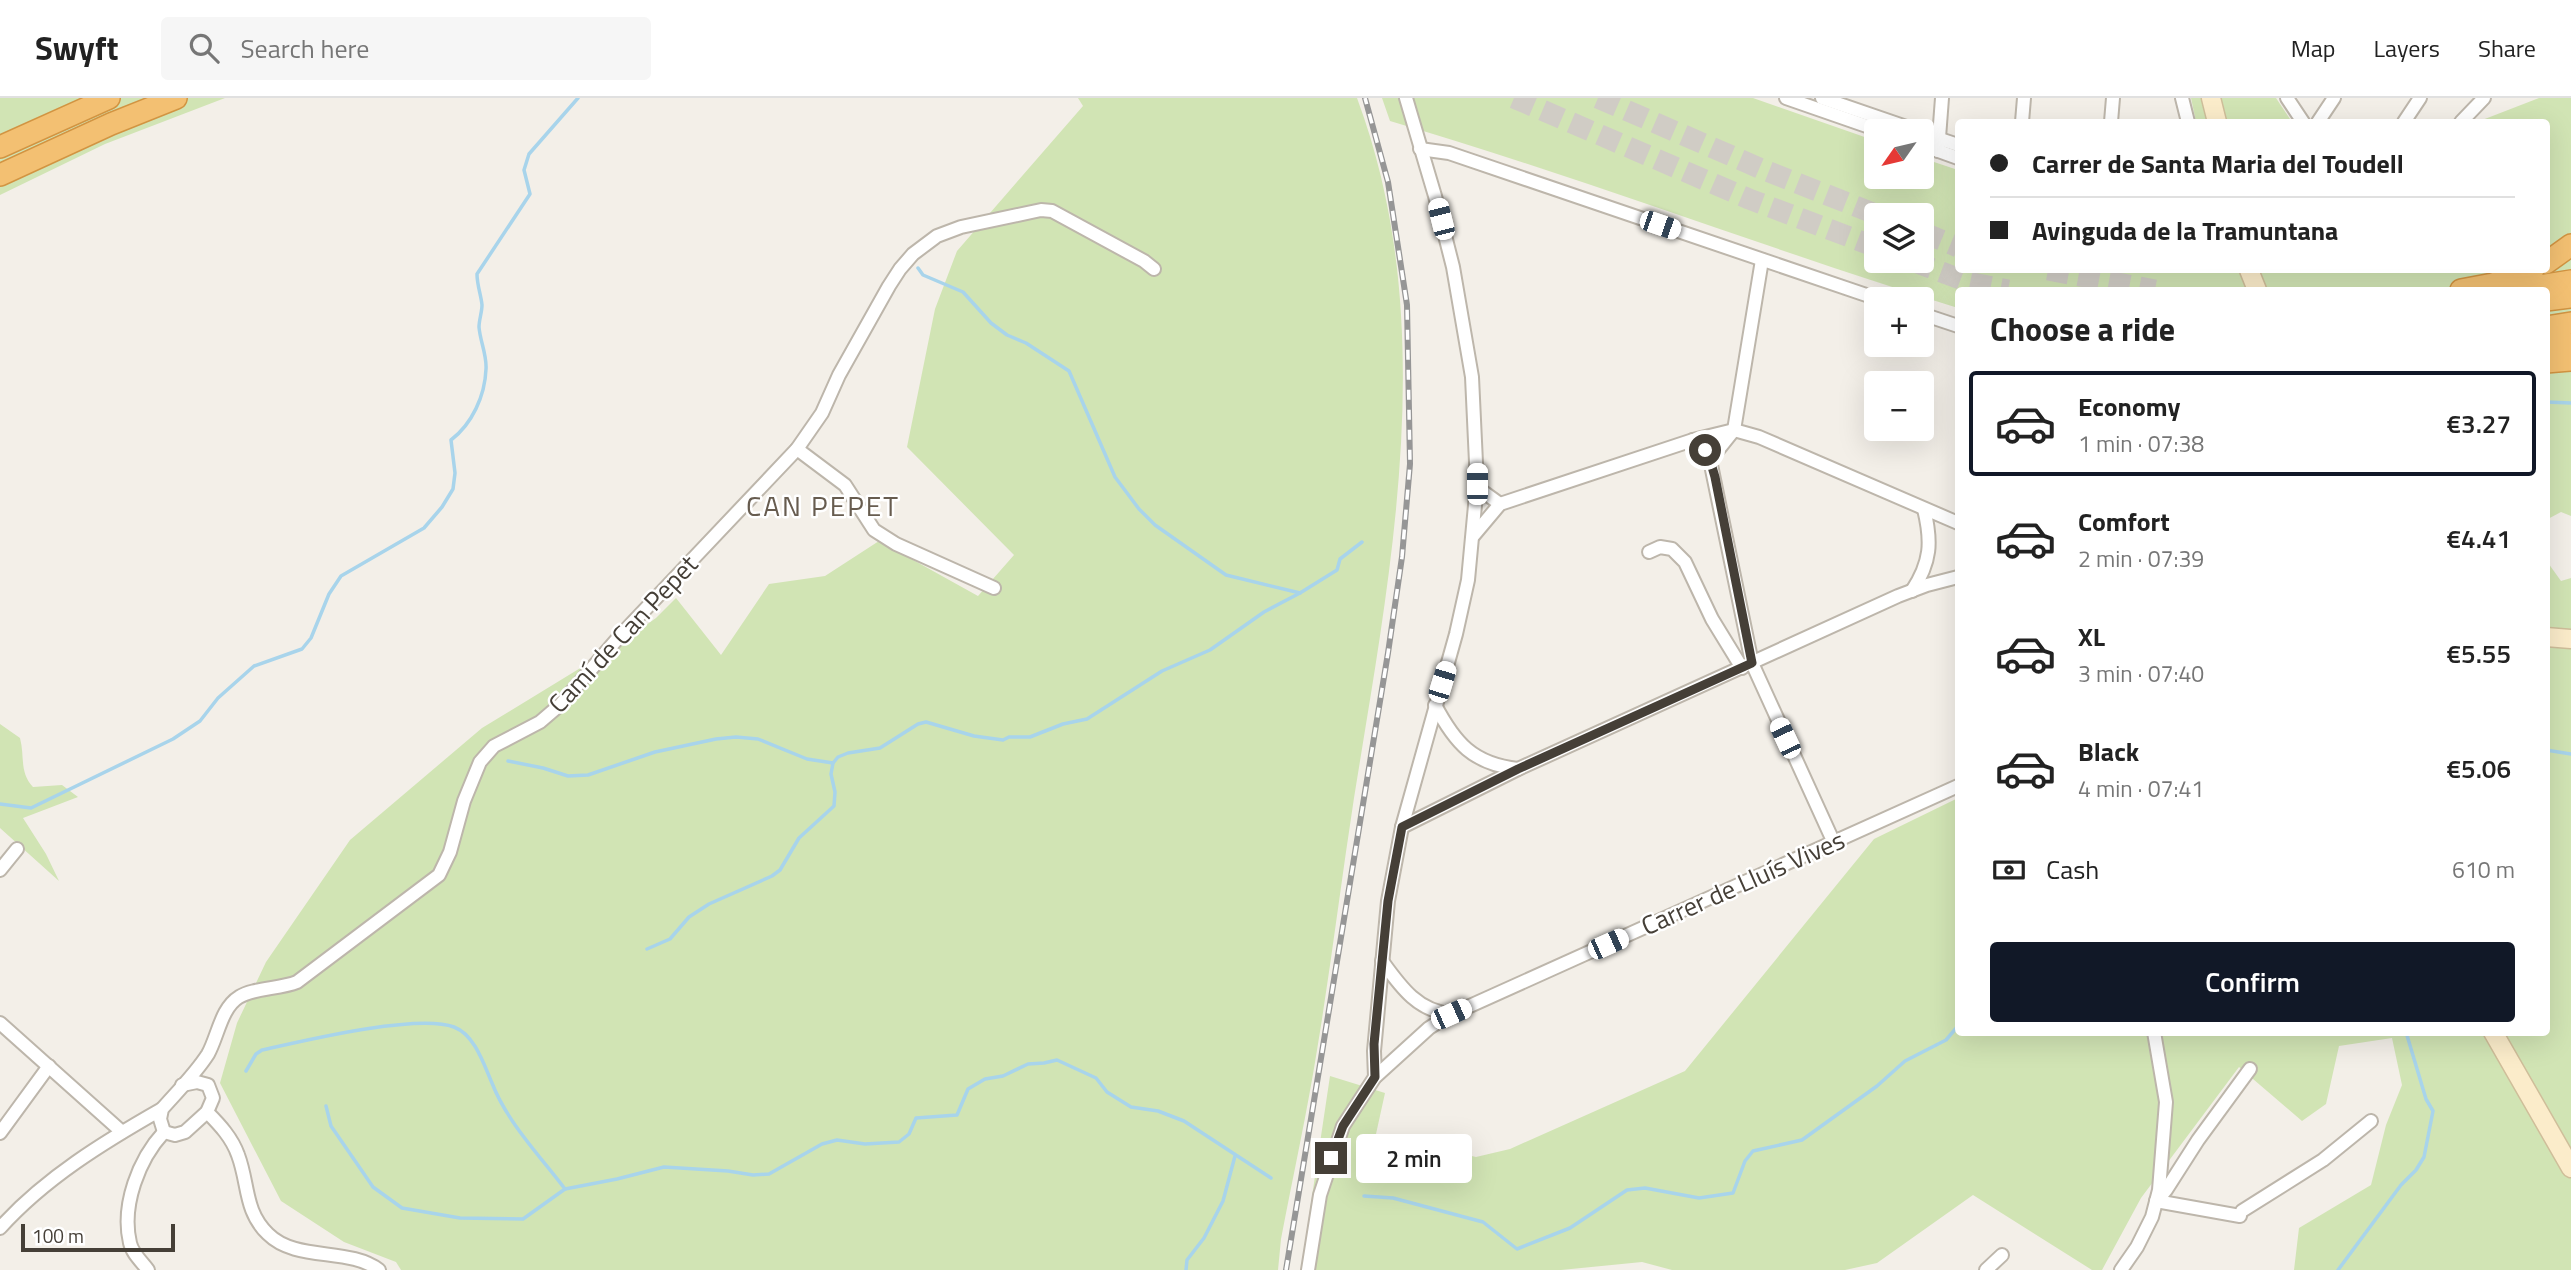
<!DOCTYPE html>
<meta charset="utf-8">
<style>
:root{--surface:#fff;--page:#f6f6f6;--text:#222;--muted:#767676;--line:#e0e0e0;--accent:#111827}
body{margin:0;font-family:"Titillium Web",sans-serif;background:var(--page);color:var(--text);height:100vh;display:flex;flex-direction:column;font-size:26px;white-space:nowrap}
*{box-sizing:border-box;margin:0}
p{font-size:23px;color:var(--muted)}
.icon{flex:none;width:38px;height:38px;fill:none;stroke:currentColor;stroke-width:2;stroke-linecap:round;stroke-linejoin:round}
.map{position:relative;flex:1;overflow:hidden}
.panel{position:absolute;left:1955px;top:189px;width:595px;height:749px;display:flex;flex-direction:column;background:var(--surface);border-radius:7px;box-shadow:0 7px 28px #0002}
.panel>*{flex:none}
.guide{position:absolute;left:1955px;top:21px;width:595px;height:154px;border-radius:7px;box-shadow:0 7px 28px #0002;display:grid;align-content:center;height:154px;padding:0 35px;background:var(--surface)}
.needle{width:46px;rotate:236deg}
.tools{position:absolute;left:1864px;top:21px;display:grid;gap:14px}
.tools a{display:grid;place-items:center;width:70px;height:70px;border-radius:7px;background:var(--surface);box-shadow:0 7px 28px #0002;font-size:35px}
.scale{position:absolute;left:21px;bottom:18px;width:154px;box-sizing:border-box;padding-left:7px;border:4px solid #453f37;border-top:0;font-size:19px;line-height:24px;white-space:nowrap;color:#453f37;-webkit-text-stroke:5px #fff;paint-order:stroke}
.end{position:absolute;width:32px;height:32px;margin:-16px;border:9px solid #453f37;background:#fff;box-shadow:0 0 0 4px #fff}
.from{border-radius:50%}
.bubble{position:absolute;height:49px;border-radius:7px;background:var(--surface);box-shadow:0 7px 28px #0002;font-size:23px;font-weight:600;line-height:49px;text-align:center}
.car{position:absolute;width:21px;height:42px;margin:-21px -10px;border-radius:9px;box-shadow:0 0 5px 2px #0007;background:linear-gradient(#fff 24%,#345 0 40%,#fff 0 76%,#345 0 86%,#fff 0)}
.guide b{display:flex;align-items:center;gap:24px;height:66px;font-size:26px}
.guide b+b{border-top:2px solid var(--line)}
.guide i{width:18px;height:18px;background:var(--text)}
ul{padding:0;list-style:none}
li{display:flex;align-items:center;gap:21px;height:105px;margin:0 14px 10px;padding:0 21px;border:4px solid transparent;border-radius:7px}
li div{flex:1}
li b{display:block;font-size:26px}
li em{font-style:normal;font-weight:600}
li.active{border-color:var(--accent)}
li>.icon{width:63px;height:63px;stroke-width:1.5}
h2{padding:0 35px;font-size:32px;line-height:84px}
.pay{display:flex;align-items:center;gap:18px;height:77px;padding:0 35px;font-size:26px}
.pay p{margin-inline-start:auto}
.action{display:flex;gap:14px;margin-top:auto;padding:14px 35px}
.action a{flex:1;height:80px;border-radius:7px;background:var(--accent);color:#fff;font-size:28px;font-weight:600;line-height:80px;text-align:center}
header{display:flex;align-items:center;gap:42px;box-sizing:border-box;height:98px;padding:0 35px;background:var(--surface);border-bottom:2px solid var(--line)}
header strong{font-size:33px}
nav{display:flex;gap:38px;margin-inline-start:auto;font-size:24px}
.search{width:490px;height:63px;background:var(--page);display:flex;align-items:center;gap:18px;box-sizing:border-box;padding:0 24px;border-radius:7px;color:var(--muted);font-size:26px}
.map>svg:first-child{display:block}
</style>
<header>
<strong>Swyft</strong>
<div class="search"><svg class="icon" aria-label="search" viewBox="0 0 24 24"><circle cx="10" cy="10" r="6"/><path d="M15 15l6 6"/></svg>Search here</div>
<nav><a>Map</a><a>Layers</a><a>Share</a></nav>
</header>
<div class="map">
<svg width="2571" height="1172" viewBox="0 0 2571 1172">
<rect width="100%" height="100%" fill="#f3efe8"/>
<g fill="#d1e4b4" fill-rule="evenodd">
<path d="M0,0H225L105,46L0,97Z"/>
<path d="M1078,0H1357C1441,225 1391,470 1354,700C1341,784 1331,868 1317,952C1307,1015 1293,1078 1281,1141L1278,1172H401L396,1164L344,1144L281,1103L220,985L237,925L266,864L350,742L482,630L618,547L656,520L676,500L721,557L769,486L825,478L879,443L978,498L1014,457L907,349L935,211L957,153L1083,8Z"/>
<path d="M1382,0H1753L1876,43V79H1922V60L1958,72V172H2546V24H2477L2539,0H2571V418L2561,414L2546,422V192H1958V210C1768,151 1581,79 1390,23ZM1876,117H1922V163H1876Z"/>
<path d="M2191,0H2276L2292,24H2196Z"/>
<path d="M2546,462L2561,483L2571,480V1172H2294L2299,1130L2371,1087L2386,1027L2402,987L2392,940L2339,948L2326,1006L2302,1023L2239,969L2141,1100L2102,1172H2092L1973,1097L1877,1165L1845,1172H1672L1642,1164L1561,1172H1301L1330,978L1385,995L1376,1036L1476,1059L1510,1051L1685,973L1874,741L1958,700V934H2546Z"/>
<path d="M0,626L20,640C25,659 19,674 33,689L62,687L78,699L23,720L46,756L59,783L0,730Z"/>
</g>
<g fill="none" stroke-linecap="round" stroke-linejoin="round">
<g stroke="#a8d4eb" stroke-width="3.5">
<path d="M918,170L923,177L963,194L991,225L1007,237L1026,245L1069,273L1115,379L1139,411L1155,427L1226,477L1300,495L1337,472L1340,461L1362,444"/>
<path d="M2546,304L2571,305"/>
<path d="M2546,652L2571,656"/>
<path d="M508,663L543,670L568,678L588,677L655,654L716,641L736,639L758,641L807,661L833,665"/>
<path d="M0,706L31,710L173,641L200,623L218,600L254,568L302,551L311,540L329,496L341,478L424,430L442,409L453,391L455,375L451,342C472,326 485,298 486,271C487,257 480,243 479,229C479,222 482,214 482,207C481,197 477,187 477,176L530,96L524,72L529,56L578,0"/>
<path d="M647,851L670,841L689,819L709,806L772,778L780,772L799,740L834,708L835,694L831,676L833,665L838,659L848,655L880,650L918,626L926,624L974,638L1003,642L1009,639H1030L1063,626L1087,621L1162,573L1210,552L1264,514L1300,495"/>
<path d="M246,973L256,956L262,952C302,943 418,915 454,929C475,937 484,967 492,985C507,1024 540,1058 565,1091L617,1081L664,1069L728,1073L753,1077L769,1076L822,1046L837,1042L865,1046L899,1044L909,1036L916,1020L957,1017L968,991L985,981L1003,978L1028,966L1044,965L1057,962L1096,980L1107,994L1131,1009L1158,1013L1184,1023L1271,1080"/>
<path d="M326,1008L331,1028L373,1089L402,1110L460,1120L523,1121L565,1091"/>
<path d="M1364,1098L1393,1100L1483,1124L1517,1151L1570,1130L1627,1092L1645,1090L1699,1100L1733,1095L1745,1063L1753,1053L1802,1042L1877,988L1905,963L1946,942L1958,928"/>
<path d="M1186,1172L1187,1162L1204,1140L1223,1103L1235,1058"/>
<path d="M2338,1172L2401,1087L2416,1072L2424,1059L2433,1013L2426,1001L2406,934"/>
</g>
<g stroke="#d0ccc5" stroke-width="21" stroke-dasharray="21 10" stroke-linecap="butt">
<path d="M1514,0L1749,101L1876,149"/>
<path d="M1598,0L1764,72L1878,117"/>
<path d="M1922,134L1958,149"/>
<path d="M1912,163L1968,184L2008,192"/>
<path d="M2048,172L2155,192"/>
</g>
<defs>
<g id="street">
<path d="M1786,0L1881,33"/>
<path d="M1822,0L1918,33"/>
<path d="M2182,0L2188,24"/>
<path d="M2287,0L2303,24"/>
<path d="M2022,24L2024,0"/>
<path d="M2111,24L2113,0"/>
<path d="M2318,24L2334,0"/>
<path d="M2404,24L2420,0"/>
<path d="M2461,24L2484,0"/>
<path d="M1922,35L1958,47"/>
<path d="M1922,47L1958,60"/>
<path d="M1420,51L1449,55L1878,201"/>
<path d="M1938,53L1942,0"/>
<path d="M1922,216L1958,228"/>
<path d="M1693,342L1705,352L1710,362L1752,565L1834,745"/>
<path d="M797,351L845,387L874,432L896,446L994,490"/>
<path d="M1710,362L1734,332L1762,162"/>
<path d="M1477,386L1482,393L1500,406"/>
<path d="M1474,437L1500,406L1693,342L1734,332L1759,339L1958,425"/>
<path d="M1649,454L1660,449L1672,451L1685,464L1712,521L1742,570"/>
<path d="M1912,493C1931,464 1932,444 1924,411"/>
<path d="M1435,607C1455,645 1473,666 1518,671"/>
<path d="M1402,729L1518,671L1898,498L1927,487L1958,479"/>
<path d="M0,772L17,751"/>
<path d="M1382,863C1400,888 1418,914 1452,916L1958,688"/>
<path d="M0,925L122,1034"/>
<path d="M1375,979L1374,953L1388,803L1402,729L1456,536L1468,482L1477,386L1472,279L1453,169L1435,98L1406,0"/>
<path d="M207,1014C220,1027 232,1040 238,1057C249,1086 244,1113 268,1136C296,1164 349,1149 379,1172"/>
<path d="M164,1034L160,1021L162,1011C177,994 196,975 208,956C218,938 221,910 239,899C253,890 280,891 297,884L439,777L450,754L464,703L480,664L494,648L540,624L561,606L619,539L797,351L822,315L839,277L889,188L900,171L913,156L937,138L961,129L1041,112L1052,113L1144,163L1154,171"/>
<path d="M164,1034L175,1037L185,1034L207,1014L213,1000L208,987L197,984L182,987"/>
<path d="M0,1035L49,968"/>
<path d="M2156,1103L2240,1118"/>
<path d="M2157,1103L2166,1092L2198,1042L2250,971"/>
<path d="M2242,1113L2323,1062L2371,1023"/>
<path d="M0,1130C45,1080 104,1044 162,1011"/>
<path d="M148,1172C142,1164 132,1155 130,1145C121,1107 139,1061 164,1034"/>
<path d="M1308,1172L1320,1097L1343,1028L1375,979L1429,930L1451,916"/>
<path d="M1986,1172L2002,1157"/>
<path d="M2121,1172L2137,1149L2152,1119L2159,1092L2166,1004L2154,934"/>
</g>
<g id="secondary">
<path d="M2211,0L2217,24"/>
<path d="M2249,172L2257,192"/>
<path d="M2546,539L2571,541"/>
<path d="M2493,934L2571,1070"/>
</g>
<g id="highway">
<path d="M0,49L109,0"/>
<path d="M0,77L111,26L176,0"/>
<path d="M2546,165L2571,147"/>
<path d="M2461,192L2493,186L2533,172"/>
<path d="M2513,192L2571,183"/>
<path d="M2546,202L2571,199"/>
<path d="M2546,229L2571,225"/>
<path d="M2546,246H2571"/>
<path d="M2546,264L2571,262"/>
</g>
</defs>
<use href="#street" stroke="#bdb6ab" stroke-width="16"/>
<use href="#secondary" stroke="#cfbe9a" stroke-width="21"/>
<use href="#highway" stroke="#d29442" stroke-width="24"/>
<use href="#street" stroke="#fff" stroke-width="12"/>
<use href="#secondary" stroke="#fbecca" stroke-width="18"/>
<use href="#highway" stroke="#f3c072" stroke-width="21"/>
<defs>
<path id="rail" d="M1286,1172L1388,555L1402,459L1410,366L1407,207L1388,84L1365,0"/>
</defs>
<use href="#rail" stroke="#969696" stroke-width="6"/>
<use href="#rail" stroke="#fff" stroke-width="3.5" stroke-dasharray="10" stroke-linecap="butt"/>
</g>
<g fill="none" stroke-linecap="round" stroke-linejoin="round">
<path stroke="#453f37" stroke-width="9" d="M1331,1060L1343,1028L1375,979L1374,946L1388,803L1402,729L1518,671L1752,565L1715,379L1710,362L1705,352"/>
</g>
<g text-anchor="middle" stroke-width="5" stroke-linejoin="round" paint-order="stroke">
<g font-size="26" fill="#453f37" stroke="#fff">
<text transform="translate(623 536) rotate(-47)" y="9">Camí de Can Pepet</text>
<text transform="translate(1743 785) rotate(-24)" y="9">Carrer de Lluís Vives</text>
</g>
<g font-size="28" letter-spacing="2" fill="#675c4f" stroke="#fff">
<text x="823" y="418">CAN PEPET</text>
</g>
</g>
</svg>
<div class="tools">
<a><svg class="needle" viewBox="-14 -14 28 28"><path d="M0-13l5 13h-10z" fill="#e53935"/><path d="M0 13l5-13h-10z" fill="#767676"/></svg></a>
<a><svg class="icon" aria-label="layers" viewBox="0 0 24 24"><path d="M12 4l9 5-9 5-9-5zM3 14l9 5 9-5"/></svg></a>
<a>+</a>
<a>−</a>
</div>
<div class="scale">100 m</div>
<i class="end from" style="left:1705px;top:352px"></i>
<i class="end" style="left:1331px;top:1060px"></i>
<div class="bubble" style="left:1356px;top:1036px;width:116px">2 min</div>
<i class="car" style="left:1441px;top:121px;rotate:346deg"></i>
<i class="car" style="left:1660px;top:127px;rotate:109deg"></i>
<i class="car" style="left:1477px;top:386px;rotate:0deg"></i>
<i class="car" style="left:1442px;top:584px;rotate:17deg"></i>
<i class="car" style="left:1785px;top:640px;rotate:335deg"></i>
<i class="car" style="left:1608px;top:846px;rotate:66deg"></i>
<i class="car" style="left:1451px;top:916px;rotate:66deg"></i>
<div class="guide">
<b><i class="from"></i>Carrer de Santa Maria del Toudell</b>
<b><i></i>Avinguda de la Tramuntana</b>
</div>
<section class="panel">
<h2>Choose a ride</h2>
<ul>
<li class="active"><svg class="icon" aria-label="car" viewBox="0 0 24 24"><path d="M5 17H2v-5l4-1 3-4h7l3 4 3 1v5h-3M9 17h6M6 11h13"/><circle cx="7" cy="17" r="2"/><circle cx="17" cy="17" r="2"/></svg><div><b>Economy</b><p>1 min · 07:38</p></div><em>€3.27</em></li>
<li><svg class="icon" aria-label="car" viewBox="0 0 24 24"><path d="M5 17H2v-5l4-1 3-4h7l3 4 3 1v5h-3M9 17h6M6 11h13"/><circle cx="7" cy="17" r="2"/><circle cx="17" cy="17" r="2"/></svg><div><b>Comfort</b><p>2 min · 07:39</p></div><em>€4.41</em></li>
<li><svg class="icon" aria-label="car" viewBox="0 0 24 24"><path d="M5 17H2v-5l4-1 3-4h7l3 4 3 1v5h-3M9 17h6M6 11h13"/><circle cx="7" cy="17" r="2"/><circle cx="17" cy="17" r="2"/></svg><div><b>XL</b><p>3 min · 07:40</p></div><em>€5.55</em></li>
<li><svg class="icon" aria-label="car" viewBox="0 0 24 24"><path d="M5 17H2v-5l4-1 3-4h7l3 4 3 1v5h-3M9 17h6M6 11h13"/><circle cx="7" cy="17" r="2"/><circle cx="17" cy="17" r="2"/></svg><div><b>Black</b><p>4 min · 07:41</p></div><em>€5.06</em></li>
</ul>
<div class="pay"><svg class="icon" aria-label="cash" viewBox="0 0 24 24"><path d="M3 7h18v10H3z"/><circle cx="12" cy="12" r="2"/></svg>Cash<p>610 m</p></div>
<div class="action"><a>Confirm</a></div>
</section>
</div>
